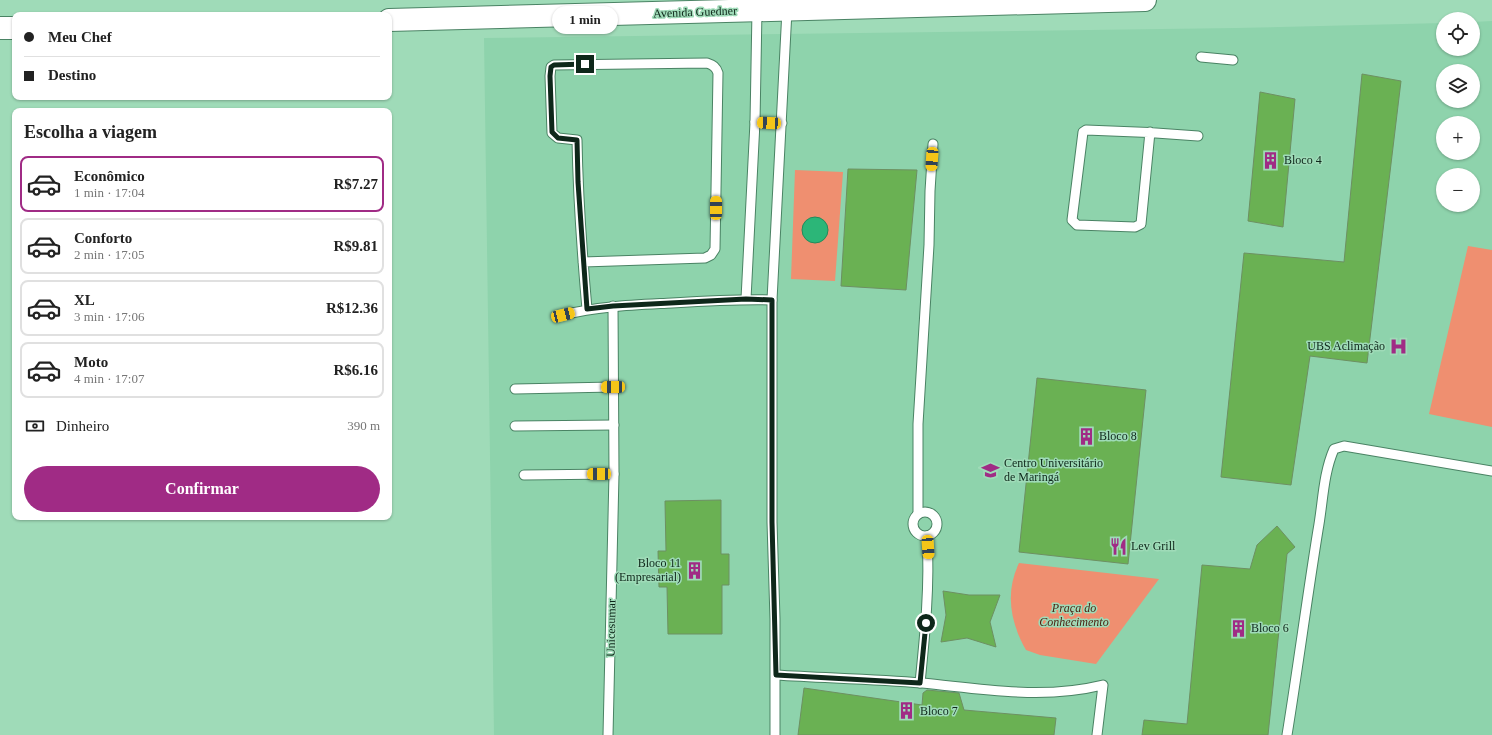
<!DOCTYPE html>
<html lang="pt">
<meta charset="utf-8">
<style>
:root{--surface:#fff;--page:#f2f2f2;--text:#222;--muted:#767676;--line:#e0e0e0;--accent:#a02b85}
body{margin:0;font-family:Georgia,serif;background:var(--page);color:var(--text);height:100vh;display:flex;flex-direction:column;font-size:15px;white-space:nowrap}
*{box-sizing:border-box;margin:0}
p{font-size:13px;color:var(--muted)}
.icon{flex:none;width:22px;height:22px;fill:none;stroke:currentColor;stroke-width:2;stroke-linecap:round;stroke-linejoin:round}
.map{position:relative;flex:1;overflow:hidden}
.side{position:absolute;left:12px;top:108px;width:380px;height:412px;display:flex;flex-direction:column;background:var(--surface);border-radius:8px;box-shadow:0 1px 3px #0004}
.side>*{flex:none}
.guide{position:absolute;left:12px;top:12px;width:380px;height:88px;border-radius:8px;box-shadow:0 1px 3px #0004;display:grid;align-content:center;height:88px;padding:0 12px;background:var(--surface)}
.tools{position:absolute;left:1436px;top:12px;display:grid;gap:8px}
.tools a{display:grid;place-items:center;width:44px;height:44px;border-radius:50%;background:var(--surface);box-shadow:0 1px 3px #0004;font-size:20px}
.end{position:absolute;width:18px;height:18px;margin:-9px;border:5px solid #0e271a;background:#fff;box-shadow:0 0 0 2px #fff}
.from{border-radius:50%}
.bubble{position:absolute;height:28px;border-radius:14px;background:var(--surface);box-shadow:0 1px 3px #0004;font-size:13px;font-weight:700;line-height:28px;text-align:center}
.car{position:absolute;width:12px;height:24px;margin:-12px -6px;border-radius:5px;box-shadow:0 0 3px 1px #0007;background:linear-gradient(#f5c518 24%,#345 0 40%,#f5c518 0 76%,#345 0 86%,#f5c518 0)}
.guide b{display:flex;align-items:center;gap:14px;height:38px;font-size:15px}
.guide b+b{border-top:1px solid var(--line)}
.guide i{width:10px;height:10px;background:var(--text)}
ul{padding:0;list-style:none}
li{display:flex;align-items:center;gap:12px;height:56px;margin:0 8px 6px;padding:0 4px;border:2px solid var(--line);border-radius:8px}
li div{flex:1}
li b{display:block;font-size:15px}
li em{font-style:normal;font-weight:700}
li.current{border-color:var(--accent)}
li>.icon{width:36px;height:36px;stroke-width:1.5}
h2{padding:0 12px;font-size:18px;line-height:48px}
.pay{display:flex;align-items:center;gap:10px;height:44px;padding:0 12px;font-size:15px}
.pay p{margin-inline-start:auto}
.primary-button{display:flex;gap:8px;margin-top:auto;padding:8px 12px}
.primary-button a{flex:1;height:46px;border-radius:24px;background:var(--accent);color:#fff;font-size:16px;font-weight:700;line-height:46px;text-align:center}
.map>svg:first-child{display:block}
</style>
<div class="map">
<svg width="1492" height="735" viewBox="0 0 1492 735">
<rect width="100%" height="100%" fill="#9fdbb8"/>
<path fill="#8ed3ac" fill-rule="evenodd" d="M1492,21V735H494L484,38L1236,28L1443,23V49H1473V22ZM1443,71H1473V101H1443ZM1443,123H1473V153H1443ZM1443,175H1473V205H1443Z"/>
<g fill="#ef8f70">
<path d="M795,170L843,172L835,281L791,279Z"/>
<path d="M1468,246L1492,250V427L1429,414Z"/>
<path d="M1019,563L1159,579L1096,664L1040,655L1026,650C1010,622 1005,592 1019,563Z"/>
</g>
<circle fill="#2cb678" stroke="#238b5c" cx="815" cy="230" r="13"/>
<g fill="#6ab153" stroke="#6d9062">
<path d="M1362,74L1401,81L1367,363L1310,356L1291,485L1221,477L1244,253L1344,262Z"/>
<path d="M1260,92L1295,99L1283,227L1248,221Z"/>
<path d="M848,169L917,170L906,290L841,286Z"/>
<path d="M1037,378L1146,390L1128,564L1019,552Z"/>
<path d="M721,500V554H729V585H722V634H668L667,587H659L658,551H666L665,501Z"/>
<path d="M1277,526L1295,547L1287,554L1268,735H1142L1144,720L1187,724L1202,565L1250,569L1257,545Z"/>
<path d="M943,591L969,595H1000L990,622L996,647L967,638L941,642L946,615Z"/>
<path d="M804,688L922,705L923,693L927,690L959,693L964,710L1056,718L1054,735H798Z"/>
</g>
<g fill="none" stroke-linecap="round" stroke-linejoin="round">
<defs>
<g id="lane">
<path d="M1201,57L1233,60"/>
<path d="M755,122L782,123"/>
<path d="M1150,132L1141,224L1135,227L1077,225L1072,220L1083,132L1086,130C1124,131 1161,133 1198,136"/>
<path d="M583,262L705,258L711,255L715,249L718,73C716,67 713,65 707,63L554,65L551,67L550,76L552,133L558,138L577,140C578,196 582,253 587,309"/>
<path d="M746,299L755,122L757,10"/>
<path d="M563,315C599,306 635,305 672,303C705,301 739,299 772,300"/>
<path d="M515,389L613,387"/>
<path d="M515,426L614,425"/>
<path d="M524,475L614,474"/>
<circle cx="925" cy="524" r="12"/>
<path d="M918,514V424L929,245L930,191L933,144"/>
<path d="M776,675C824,678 873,679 922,683C983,689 1042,700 1103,685L1097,735"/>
<path d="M920,683C925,634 930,585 927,536"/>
<path d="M608,735L614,474L613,306"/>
<path d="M775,735V619L772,522V300L787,10"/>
<path d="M1287,735C1298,667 1307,598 1318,530C1323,503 1323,474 1334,449L1344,446L1492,471"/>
</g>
<g id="secondary">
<path d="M389,20L1145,0"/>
<path d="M0,28H15"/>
</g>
</defs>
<use href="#lane" stroke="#4a8364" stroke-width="11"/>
<use href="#secondary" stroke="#4a8364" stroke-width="24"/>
<use href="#lane" stroke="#fff" stroke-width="9"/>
<use href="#secondary" stroke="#fff" stroke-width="22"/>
</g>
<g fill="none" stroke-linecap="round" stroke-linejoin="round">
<path stroke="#0e271a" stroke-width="5" d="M585,64L554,65L551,67L550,76L552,132L558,138L577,140L578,182L587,309L613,306L746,299L772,300V522L776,675L920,683L926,623"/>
</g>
<defs>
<symbol id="building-bare" viewBox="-9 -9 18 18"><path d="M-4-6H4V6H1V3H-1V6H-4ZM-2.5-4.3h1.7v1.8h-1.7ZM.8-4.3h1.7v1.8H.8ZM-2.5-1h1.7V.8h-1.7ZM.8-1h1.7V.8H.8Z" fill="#a02b85" stroke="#9fdbb8" stroke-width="2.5" paint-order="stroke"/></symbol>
<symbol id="hospital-bare" viewBox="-9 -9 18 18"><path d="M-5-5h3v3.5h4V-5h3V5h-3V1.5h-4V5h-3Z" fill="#a02b85" stroke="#9fdbb8" stroke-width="2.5" paint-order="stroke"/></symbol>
<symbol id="university-bare" viewBox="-9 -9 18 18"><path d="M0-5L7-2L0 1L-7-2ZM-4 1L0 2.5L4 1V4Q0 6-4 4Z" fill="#a02b85" stroke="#9fdbb8" stroke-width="2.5" paint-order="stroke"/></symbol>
<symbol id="restaurant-bare" viewBox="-9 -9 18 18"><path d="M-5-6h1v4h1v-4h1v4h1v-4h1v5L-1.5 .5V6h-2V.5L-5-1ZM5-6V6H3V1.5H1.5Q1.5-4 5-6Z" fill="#a02b85" stroke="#9fdbb8" stroke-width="2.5" paint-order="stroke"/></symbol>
</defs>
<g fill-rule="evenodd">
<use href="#building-bare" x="1258" y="148" width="25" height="25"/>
<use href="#hospital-bare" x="1386" y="334" width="25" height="25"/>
<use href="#building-bare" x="1074" y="424" width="25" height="25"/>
<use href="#university-bare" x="978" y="458" width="25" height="25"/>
<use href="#restaurant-bare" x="1106" y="534" width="25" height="25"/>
<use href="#building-bare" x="682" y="558" width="25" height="25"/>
<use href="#building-bare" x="1226" y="616" width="25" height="25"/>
<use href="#building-bare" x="894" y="698" width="25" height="25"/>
</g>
<g text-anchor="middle" stroke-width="3" stroke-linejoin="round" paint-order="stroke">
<g font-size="12" fill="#0e271a" stroke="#9fdbb8">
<text transform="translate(695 12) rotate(-2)" y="4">Avenida Guedner</text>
<text transform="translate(611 628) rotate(-89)" y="4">Unicesumar</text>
</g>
<g font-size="12" fill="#0e271a" stroke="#9fdbb8" text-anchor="start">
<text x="1284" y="164">Bloco 4</text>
<text x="1385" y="350" text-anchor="end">UBS Aclimação</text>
<text x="1099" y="440">Bloco 8</text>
<text x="1004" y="467">Centro Universitário<tspan x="1004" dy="14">de Maringá</tspan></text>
<text x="1131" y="550">Lev Grill</text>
<text x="681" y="567" text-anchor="end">Bloco 11<tspan x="681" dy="14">(Empresarial)</tspan></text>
<text x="1251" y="632">Bloco 6</text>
<text x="920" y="715">Bloco 7</text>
</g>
<g font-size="12" font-style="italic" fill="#4e2213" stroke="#9fdbb8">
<text x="1074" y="612">Praça do<tspan x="1074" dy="14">Conhecimento</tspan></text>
</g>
</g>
</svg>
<div class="tools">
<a><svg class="icon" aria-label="locate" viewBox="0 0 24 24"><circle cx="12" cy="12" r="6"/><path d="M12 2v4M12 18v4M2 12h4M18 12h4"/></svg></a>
<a><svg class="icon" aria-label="layers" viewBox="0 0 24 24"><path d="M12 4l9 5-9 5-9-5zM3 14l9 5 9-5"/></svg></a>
<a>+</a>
<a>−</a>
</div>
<i class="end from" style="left:926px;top:623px"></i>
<i class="end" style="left:585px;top:64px"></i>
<div class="bubble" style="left:552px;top:6px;width:66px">1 min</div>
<i class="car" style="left:769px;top:123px;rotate:273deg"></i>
<i class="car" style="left:932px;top:159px;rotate:184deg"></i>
<i class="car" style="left:716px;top:208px;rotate:0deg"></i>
<i class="car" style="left:563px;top:315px;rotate:76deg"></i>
<i class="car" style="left:613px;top:387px;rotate:269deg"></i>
<i class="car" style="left:599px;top:474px;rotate:270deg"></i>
<i class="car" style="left:928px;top:547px;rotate:176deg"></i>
<div class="guide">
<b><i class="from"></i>Meu Chef</b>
<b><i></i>Destino</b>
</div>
<section class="side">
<h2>Escolha a viagem</h2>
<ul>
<li class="current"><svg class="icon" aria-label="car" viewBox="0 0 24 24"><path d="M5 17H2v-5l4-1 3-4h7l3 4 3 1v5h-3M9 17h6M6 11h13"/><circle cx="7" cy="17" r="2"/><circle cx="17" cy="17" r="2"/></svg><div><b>Econômico</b><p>1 min · 17:04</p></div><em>R$7.27</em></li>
<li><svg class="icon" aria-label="car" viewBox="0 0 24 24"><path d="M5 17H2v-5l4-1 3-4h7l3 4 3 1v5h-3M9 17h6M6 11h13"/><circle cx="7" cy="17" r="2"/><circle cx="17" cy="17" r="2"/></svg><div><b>Conforto</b><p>2 min · 17:05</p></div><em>R$9.81</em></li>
<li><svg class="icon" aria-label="car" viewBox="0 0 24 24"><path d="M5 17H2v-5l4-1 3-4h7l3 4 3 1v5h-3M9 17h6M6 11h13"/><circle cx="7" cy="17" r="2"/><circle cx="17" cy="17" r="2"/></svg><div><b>XL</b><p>3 min · 17:06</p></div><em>R$12.36</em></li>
<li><svg class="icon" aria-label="car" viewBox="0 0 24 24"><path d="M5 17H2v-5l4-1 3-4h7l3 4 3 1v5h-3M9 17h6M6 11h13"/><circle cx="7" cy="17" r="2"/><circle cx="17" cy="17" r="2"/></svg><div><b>Moto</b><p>4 min · 17:07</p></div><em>R$6.16</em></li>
</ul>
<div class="pay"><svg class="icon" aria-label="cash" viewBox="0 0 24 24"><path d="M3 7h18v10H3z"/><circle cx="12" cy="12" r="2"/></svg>Dinheiro<p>390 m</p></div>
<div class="primary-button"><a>Confirmar</a></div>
</section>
</div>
